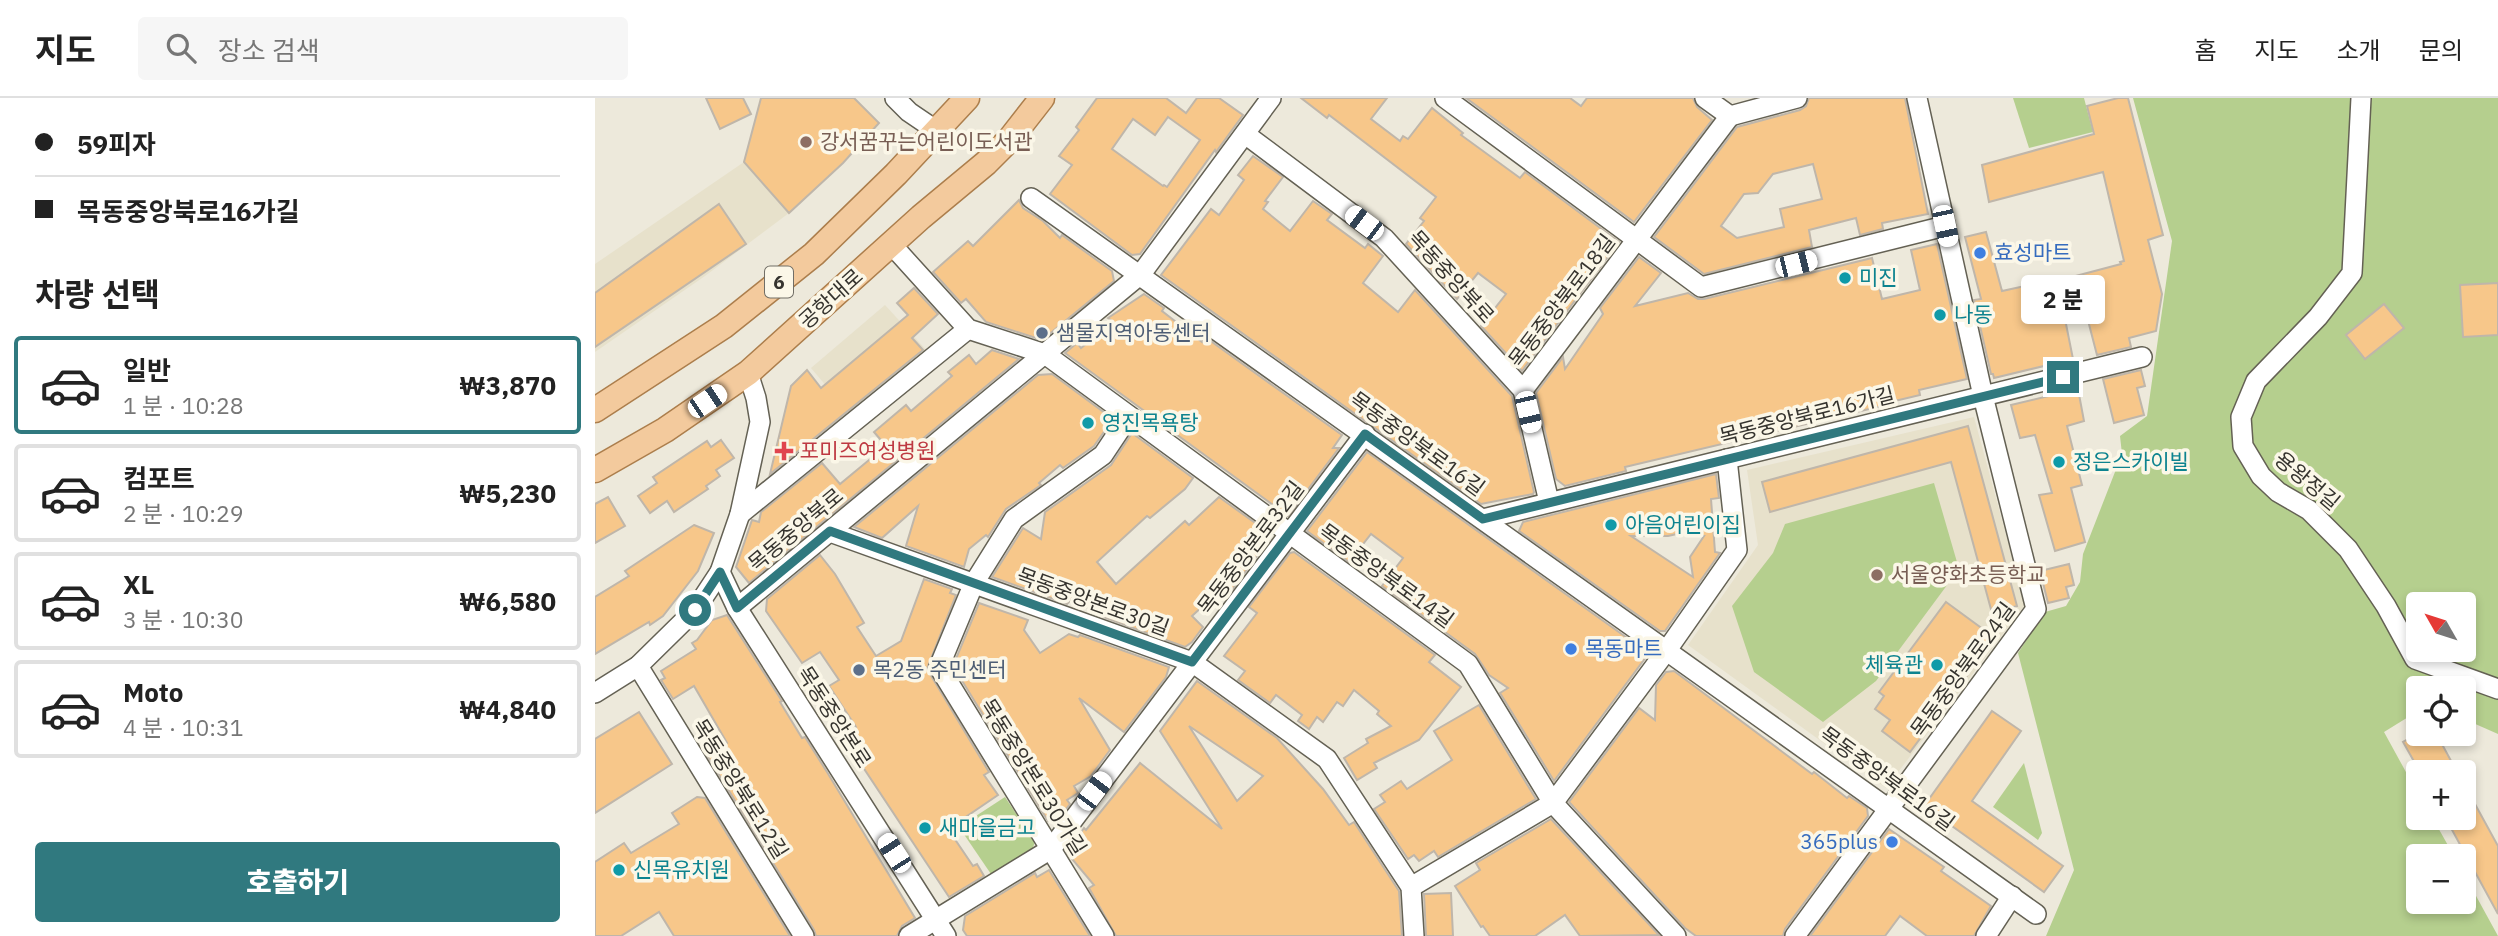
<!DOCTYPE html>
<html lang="ko">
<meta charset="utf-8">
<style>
:root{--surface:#fff;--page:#f6f6f6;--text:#222;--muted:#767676;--line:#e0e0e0;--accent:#30797f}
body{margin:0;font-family:"IBM Plex Sans","Noto Sans KR",sans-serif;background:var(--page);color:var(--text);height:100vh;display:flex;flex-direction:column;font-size:26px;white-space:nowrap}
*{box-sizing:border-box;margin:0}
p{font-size:23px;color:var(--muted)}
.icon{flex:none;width:38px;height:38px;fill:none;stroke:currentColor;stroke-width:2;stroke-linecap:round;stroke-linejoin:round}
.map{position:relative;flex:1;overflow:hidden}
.panel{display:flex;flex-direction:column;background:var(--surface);width:595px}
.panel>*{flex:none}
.banner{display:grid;align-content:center;height:154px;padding:0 35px;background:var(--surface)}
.needle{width:46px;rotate:309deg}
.controls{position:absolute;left:1811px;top:494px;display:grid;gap:14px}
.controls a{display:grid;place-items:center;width:70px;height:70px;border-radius:7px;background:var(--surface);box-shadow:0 4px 10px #0003;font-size:35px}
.end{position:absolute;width:32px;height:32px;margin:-16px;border:9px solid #30797f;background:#fff;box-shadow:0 0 0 4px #fff}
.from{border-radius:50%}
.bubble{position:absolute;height:49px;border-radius:7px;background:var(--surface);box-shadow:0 4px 10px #0003;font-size:23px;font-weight:800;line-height:49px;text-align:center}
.car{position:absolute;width:21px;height:42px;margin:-21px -10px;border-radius:9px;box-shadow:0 0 5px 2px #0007;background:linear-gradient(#fff 24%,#345 0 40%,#fff 0 76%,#345 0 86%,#fff 0)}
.banner b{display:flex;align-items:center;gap:24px;height:66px;font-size:26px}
.banner b+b{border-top:2px solid var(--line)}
.banner i{width:18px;height:18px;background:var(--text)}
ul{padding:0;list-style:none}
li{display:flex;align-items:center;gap:21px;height:98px;margin:0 14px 10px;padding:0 21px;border:4px solid var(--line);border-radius:7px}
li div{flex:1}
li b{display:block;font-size:26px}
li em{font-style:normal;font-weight:800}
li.active{border-color:var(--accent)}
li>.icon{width:63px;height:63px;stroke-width:1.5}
h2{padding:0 35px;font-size:32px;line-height:84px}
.primary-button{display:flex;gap:14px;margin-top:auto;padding:14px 35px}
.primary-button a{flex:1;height:80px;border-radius:7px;background:var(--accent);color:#fff;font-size:28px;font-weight:800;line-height:80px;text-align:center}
header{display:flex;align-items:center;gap:42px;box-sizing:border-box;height:98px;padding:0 35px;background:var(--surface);border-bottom:2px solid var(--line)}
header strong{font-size:33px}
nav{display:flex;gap:38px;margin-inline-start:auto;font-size:24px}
.search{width:490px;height:63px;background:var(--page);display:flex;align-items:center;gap:18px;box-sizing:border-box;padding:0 24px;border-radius:7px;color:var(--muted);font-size:26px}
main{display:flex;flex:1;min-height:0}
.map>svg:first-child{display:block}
</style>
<header>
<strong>지도</strong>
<div class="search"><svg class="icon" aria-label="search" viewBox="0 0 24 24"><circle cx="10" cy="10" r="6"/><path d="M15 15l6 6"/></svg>장소 검색</div>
<nav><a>홈</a><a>지도</a><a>소개</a><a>문의</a></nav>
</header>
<main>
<section class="panel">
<div class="banner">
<b><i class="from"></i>59피자</b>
<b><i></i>목동중앙북로16가길</b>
</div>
<h2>차량 선택</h2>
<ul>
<li class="active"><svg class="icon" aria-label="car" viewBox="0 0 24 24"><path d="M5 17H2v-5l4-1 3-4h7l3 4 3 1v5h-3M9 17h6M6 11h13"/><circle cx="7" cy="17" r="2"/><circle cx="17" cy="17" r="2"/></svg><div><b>일반</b><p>1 분 · 10:28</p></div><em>₩3,870</em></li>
<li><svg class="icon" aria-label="car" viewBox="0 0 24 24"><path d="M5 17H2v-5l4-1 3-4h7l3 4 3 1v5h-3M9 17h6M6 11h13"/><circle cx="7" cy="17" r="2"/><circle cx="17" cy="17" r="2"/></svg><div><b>컴포트</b><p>2 분 · 10:29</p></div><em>₩5,230</em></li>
<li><svg class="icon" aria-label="car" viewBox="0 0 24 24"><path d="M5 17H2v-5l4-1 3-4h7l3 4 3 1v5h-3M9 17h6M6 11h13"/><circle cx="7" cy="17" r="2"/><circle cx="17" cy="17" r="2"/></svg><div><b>XL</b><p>3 분 · 10:30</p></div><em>₩6,580</em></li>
<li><svg class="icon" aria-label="car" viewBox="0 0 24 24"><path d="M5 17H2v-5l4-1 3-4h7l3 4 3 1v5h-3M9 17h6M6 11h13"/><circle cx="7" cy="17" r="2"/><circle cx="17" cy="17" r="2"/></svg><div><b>Moto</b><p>4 분 · 10:31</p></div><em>₩4,840</em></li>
</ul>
<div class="primary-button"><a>호출하기</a></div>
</section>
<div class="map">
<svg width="1903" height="838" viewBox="0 0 1903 838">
<rect width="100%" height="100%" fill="#ede9db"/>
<g fill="#e7e1cb">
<path d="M149,64L194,115L110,178L0,254V166Z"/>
<path d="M290,207L333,254L256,317L216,270Z"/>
<path d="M1379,319L1430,507L1291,690L1093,547L1163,447L1152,372Z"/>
</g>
<g fill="#b5cf8e" fill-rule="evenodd">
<path d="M1418,0H1489L1498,34L1434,50Z"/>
<path d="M1538,0H1903V636L1869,621V590H1824L1823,613L1789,634L1823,696L1824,719H1837L1859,758H1824V803H1869V776L1903,838H1451L1479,772L1423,555L1450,514L1471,508L1485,484L1488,456L1527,356L1525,338L1552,318L1577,143ZM1824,506H1869V551H1824Z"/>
<path d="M1339,385L1364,471L1281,583L1228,624L1159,574L1137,508L1178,455L1190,426Z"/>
<path d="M1429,665L1447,735L1443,742L1398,709Z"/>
<path d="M410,699L440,744L437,752L398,779L364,729Z"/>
</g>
<g fill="#f7c78a" stroke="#bfb6aa" stroke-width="2" fill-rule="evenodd">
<path d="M111,0H148L156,16L125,31Z"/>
<path d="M166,0H259L284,25L248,65L194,115L149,64Z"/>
<path d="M502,0H571L591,15L602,0H624L648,17L621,54L620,52L545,156L537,157L455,96L477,67L464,58L484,32L481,29ZM573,19L605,42L572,89L569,87L568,88L517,51L538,21L560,37Z"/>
<path d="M706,0H792L776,21L805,43L808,38L813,41L837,10L868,35L866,37L925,80L930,74L1024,144L927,273L886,228L911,196L883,175L862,201L811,146L829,123L825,120L841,99L734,17L732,20Z"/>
<path d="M871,0H975L986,8L992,0H1098L1102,9L1117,22L1039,124Z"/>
<path d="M1214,0H1310L1333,116L1287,125L1288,131L1265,137L1261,120L1214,132L1217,149L1109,176L1059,139L1142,29L1205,12L1211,8ZM1218,66L1227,101L1185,111L1189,129L1142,140L1126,128L1149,96L1163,95L1178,76Z"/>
<path d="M1523,0H1533L1568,137L1553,142L1567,196L1561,233L1534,240L1536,249L1502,257L1489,207L1468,211L1478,261L1399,280L1398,276H1396L1379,202L1386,201L1370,139L1391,134L1407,193L1458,182V184L1526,166L1525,164L1529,163L1508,74L1394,104L1387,67L1499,36L1492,8Z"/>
<path d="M658,58L688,79L670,103L673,104L668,111L695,133L718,103L737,116L732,122L770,150L773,146L788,158L768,185L803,214L820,192L917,298L939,394L938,396L886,406L566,177L616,111L624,117L649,82L643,77Z"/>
<path d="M424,102L428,110L448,123L465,140L467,137L517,173L519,183L447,242L391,224L371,201L366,205L338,174L373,143L378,148Z"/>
<path d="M124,106L151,146L0,249V195Z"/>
<path d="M1342,146L1372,281L1324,292L1325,297L1287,306V308L1030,369L1031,373L970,388L961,381L941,295L968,259L970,271L1008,216L1005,210L1044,159L1066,175L1040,208L1093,195L1103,201H1109L1277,160L1287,201L1325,192L1316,152Z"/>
<path d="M1903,185V237L1868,239L1865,187Z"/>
<path d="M319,190L343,216L317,240L328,252L175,376L196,288L212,272L226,290L313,217L302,205Z"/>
<path d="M549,196L569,210L567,213L607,244L610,239L747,337L738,350H744L693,418L470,255L482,245L486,250L518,224L513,220Z"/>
<path d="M1789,206L1809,230L1770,261L1751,237Z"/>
<path d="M397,252L424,261L154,485L141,469L157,422L164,424L166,414L227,365L245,386L291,348L279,334L311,307L316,313L357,278L353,274L374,257L381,266Z"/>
<path d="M1546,272L1550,288L1542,290L1549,317L1519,325L1508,281Z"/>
<path d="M457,276L518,321L499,348L468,370L465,367L444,385L446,387L411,411L393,439L391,437L374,451L369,469L311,448L323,408L287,440L259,429L443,277Z"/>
<path d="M1483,291L1489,323L1472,328L1487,387L1476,390L1490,444L1460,453L1444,397L1457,395L1440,337L1425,340L1416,307Z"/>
<path d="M1373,328L1422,508L1397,515L1356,364L1175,414L1167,384Z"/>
<path d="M537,335L598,380L590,391L555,420L552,418L502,464L521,486L590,423L594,427L624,399L670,432V447L631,500L624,493L597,518L608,529L597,544L590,549L497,515L480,497L472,506L453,499L446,484L442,495L397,479L428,430L446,441L450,414L516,367Z"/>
<path d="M126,342L139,360L121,372L125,378L111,388L113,391L79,414L72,403L55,415L43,398L62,385L58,379L112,343L116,349Z"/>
<path d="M772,354L1049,552L1051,559L959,683L905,595L913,590L894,577L880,556L787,488L808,460L776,436L754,464L712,433Z"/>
<path d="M1121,376L1124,400L1116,401L1120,454L1125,455L1070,533H1065L924,433L928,424ZM1091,434L1092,438H1109L1095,459L1098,479L1036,438H1073Z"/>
<path d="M13,399L30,428L0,445V406Z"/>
<path d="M99,427L119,435L103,473L68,518L55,527L54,524L0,556V499L34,478L30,473Z"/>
<path d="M699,454L840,557L834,564L866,589L824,642L779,665L782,670L762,682L749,660L773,645L771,641L796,628L782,616L784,613L759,592L748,608L742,604L728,624L722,619L714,631L703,623L707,617L681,597L675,605L643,582L650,573L629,558L662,515L654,509L695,455Z"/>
<path d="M225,457L240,476L269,525L262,529L281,558L306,543L329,481L357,491L355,495L361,497L332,571L394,674L389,677L403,697L353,731L378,768L382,766L389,778L354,799L248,639L261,629L234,588L244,582L225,554L207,565L171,513L172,501Z"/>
<path d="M1474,466L1479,487L1471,489L1474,500L1453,505L1445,473Z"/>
<path d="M1351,504L1400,540L1315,654L1287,633L1295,622L1280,611L1289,598L1284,594Z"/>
<path d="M384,505L433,522L429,532L445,555L474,536L483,539L485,537L574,569L571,579L529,634L484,600L515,652L496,678L479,688L483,695L472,702L475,706L471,711L453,723L358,568Z"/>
<path d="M132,517L187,603L185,604L207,640L210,639L232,674L320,820L307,828L302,838H221L219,832L112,657L132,645L99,588L78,601L66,582L70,580L66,573L101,551L97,545L102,542L117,522Z"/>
<path d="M1079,573L1217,676L1219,674L1252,700L1254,698L1272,710L1273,718L1190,831L1188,838H1101L1090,830L974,704L1044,610L1060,622L1061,587L1071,574Z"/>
<path d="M602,583L682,640L728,691L754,727L759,724L804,793L807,838H521L494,790L499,787L472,755L489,730L491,732L545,665L627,731L565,633ZM594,628L668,678L642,703Z"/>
<path d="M884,607L941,701L843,759L839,753L824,763L819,757L813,761L779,711L790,704L785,697L806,683L812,691L857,662L839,633Z"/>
<path d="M1397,613L1426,633L1377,703L1468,768L1449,794L1329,708Z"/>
<path d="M44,614L77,666L0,715V641Z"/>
<path d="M1824,635H1841L1862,674H1825L1808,644Z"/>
<path d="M1869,686L1903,748V816L1850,719H1869Z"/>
<path d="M102,699L110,700L195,838H79L64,814L26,838H0V764L29,745L36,755L84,726L77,715Z"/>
<path d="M956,721L1064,837L985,838L970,817L940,838H895L888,828L886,829L860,788L885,772L881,765Z"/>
<path d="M1294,731L1349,769L1346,773L1396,808L1379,838H1332L1305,818L1290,838H1215Z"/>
<path d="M454,772L495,838H372L368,832L370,818L440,775L442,779Z"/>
<path d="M856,795L858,838H831L829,796Z"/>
</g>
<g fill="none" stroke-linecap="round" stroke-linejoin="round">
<defs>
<g id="minor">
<path d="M300,0L314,14L342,33"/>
<path d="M850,0L1106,189L1350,128"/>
<path d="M1110,0L1135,18L1202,0"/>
<path d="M1766,0L1757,175L1723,219L1661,283L1646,319L1648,348L1666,378L1683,394L1714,412L1753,451L1791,508L1820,561L1903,591"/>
<path d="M650,36L789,140L928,292L954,404"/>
<path d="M436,100L1441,816"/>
<path d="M296,146L373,231L450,256L873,566L958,705L1081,838"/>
<path d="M928,292L1135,18"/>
<path d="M145,416L373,231"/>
<path d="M888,421L1547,259"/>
<path d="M235,434L597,564L732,661L816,789L819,838"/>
<path d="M125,474L142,510L351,838"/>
<path d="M142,510L546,176L676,0"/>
<path d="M43,568L209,838"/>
<path d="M0,595L43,568L100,512L125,474L145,416L165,324L161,300L153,275"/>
<path d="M816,789L958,705L1072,552L1142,452L1132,361"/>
<path d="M314,838L456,751L770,336"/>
<path d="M509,838L344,569L379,485L419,421L508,357L534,318"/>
<path d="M1200,838L1441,511L1388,298L1322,0"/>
<path d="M1391,838L1417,798"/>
</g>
<g id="major">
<path d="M0,312L129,228L219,156L301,76L372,0"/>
<path d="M0,372L70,332L153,275L326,119L391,65L415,41L447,0"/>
</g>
</defs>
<use href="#minor" stroke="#646154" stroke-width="22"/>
<use href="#major" stroke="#ac7e4c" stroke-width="27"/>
<use href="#minor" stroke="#fff" stroke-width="19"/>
<use href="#major" stroke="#f3ca9d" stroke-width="24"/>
</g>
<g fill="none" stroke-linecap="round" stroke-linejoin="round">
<path stroke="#30797f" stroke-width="9" d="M100,512L125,474L142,510L235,433L597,564L770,336L888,421L1468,279"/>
</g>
<g fill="#8d6e63" stroke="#fbf7e8" stroke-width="2.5">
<circle cx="211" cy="44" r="7"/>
<circle cx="1282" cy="477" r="7"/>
</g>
<g fill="#3f7fe0" stroke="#fbf7e8" stroke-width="2.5">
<circle cx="1385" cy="155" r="7"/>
<circle cx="976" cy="551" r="7"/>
<circle cx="1297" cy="744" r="7"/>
</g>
<g fill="#0f9aa8" stroke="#fbf7e8" stroke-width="2.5">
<circle cx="1250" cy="180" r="7"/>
<circle cx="1345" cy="217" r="7"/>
<circle cx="493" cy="325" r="7"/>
<circle cx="1464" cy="364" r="7"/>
<circle cx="1016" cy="427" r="7"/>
<circle cx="1342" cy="567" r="7"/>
<circle cx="330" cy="730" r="7"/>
<circle cx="24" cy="772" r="7"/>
</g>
<g fill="#5c6f8a" stroke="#fbf7e8" stroke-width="2.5">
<circle cx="447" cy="235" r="7"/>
<circle cx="264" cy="572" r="7"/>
</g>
<path fill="#e0444e" stroke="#fbf7e8" stroke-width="2.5" d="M185.5 342.5h7v7h7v7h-7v7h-7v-7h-7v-7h7z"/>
<g text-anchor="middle" stroke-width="7" stroke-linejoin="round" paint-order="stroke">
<rect fill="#fbf7e8" stroke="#716e66" stroke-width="2" x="170" y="168.5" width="28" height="31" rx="5"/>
<g font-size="19" font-weight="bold" fill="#36342f">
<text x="184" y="191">6</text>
</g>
<g font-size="21" fill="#785e54" stroke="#fbf7e8" text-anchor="start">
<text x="225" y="51">강서꿈꾸는어린이도서관</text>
<text x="1296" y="484">서울양화초등학교</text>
</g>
<g font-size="21" fill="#366cbe" stroke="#fbf7e8" text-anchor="start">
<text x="1399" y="162">효성마트</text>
<text x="990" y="558">목동마트</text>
<text x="1283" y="751" text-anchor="end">365plus</text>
</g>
<g font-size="21" fill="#36342f" stroke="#fbf7e8">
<text transform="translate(856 179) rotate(48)" y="7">목동중앙북로</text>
<text transform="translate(236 201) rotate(-42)" y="7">공항대로</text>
<text transform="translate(967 203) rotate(-53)" y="7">목동중앙북로18길</text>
<text transform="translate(1212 318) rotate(-14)" y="7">목동중앙북로16가길</text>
<text transform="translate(822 346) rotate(36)" y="7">목동중앙북로16길</text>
<text transform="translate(1712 383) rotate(40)" y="7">용왕정길</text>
<text transform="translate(201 432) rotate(-40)" y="7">목동중앙북로</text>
<text transform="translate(656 450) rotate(-53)" y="7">목동중앙본로32길</text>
<text transform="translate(791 478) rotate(36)" y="7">목동중앙북로14길</text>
<text transform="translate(498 504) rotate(20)" y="7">목동중앙본로30길</text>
<text transform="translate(1368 572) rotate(-54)" y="7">목동중앙북로24길</text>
<text transform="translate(239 619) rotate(57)" y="7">목동중앙본로</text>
<text transform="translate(438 679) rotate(58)" y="7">목동중앙본로30가길</text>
<text transform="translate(1292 681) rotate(36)" y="7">목동중앙북로16길</text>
<text transform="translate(145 691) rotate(58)" y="7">목동중앙북로12길</text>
</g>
<g font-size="21" fill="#0d838f" stroke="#fbf7e8" text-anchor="start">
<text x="1264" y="187">미진</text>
<text x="1359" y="224">나동</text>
<text x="507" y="332">영진목욕탕</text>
<text x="1478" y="371">정은스카이빌</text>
<text x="1030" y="434">아음어린이집</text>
<text x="1328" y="574" text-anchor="end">체육관</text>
<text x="344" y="737">새마을금고</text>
<text x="38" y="779">신목유치원</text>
</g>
<g font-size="21" fill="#4e5e75" stroke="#fbf7e8" text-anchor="start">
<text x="461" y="242">샘물지역아동센터</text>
<text x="278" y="579">목2동 주민센터</text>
</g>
<g font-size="21" fill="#be3a42" stroke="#fbf7e8" text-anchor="start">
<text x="205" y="360">포미즈여성병원</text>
</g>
</g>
</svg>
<div class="controls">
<a><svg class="needle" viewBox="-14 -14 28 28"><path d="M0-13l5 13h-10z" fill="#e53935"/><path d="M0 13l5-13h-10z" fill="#767676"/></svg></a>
<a><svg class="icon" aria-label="locate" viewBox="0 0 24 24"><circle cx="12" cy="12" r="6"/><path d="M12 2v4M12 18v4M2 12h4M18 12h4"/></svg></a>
<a>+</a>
<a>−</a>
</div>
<i class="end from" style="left:100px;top:512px"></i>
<i class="end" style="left:1468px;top:279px"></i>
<div class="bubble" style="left:1426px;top:177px;width:84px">2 분</div>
<i class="car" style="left:769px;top:125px;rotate:307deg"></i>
<i class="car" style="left:1350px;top:128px;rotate:168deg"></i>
<i class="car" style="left:1201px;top:166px;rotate:76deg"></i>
<i class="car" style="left:112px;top:303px;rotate:56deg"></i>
<i class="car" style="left:933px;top:314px;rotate:167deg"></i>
<i class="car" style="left:499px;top:693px;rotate:37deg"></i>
<i class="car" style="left:299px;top:755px;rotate:327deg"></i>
</div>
</main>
